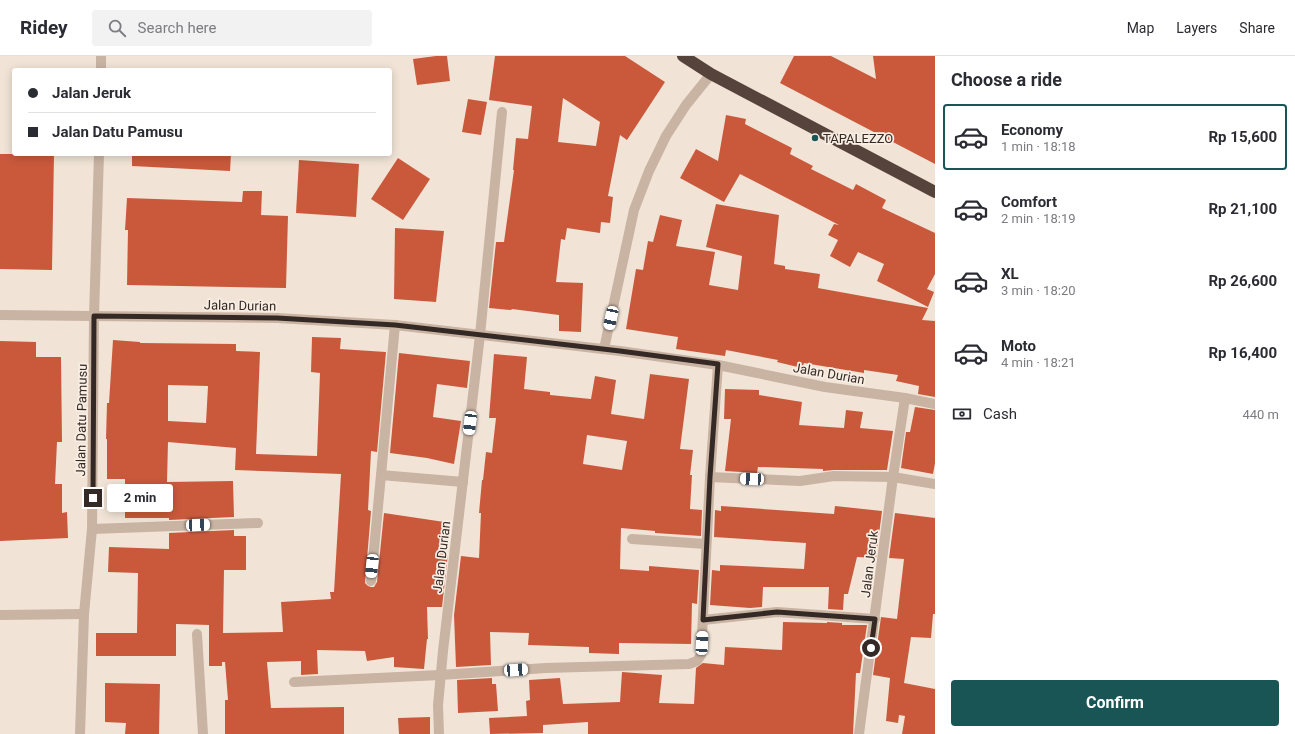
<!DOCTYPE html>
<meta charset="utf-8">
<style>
:root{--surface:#fff;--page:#f2f2f3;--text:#2b2b33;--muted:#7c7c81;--line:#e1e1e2;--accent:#1a5556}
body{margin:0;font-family:Roboto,sans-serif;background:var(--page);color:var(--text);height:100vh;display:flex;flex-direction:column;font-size:15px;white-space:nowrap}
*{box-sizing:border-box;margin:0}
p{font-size:13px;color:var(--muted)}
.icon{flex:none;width:22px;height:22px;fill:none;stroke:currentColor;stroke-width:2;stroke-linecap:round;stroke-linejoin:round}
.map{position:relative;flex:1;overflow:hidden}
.sheet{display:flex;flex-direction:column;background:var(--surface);width:360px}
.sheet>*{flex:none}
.guide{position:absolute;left:12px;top:12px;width:380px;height:88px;border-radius:4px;box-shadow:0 2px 10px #0003;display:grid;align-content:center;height:88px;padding:0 16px;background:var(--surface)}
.end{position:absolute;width:18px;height:18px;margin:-9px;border:5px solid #342925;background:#fff;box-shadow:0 0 0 2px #fff}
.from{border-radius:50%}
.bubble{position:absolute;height:28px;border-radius:4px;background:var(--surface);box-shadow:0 2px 10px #0003;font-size:13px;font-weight:700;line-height:28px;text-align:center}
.car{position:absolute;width:12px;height:24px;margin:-12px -6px;border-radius:5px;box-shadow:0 0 3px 1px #0007;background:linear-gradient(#fff 24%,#345 0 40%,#fff 0 76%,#345 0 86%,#fff 0)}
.guide b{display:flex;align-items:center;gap:14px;height:38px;font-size:15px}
.guide b+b{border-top:1px solid var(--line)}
.guide i{width:10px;height:10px;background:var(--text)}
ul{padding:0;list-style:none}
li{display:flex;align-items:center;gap:12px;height:66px;margin:0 8px 6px;padding:0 8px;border:2px solid transparent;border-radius:4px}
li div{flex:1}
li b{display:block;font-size:15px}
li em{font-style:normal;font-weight:700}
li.active{border-color:var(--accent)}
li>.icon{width:36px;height:36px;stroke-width:1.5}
h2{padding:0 16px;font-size:18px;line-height:48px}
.pay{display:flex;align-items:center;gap:10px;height:44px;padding:0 16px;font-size:15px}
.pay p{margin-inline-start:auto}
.action{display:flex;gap:8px;margin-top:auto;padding:8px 16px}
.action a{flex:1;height:46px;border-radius:4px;background:var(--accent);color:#fff;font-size:16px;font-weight:700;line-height:46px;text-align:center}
header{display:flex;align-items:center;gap:24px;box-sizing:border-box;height:56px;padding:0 20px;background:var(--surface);border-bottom:1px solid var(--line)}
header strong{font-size:19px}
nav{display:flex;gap:22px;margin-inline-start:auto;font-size:14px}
.search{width:280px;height:36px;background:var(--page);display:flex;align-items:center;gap:10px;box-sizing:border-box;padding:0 14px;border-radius:4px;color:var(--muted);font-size:15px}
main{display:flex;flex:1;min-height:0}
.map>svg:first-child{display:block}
</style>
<header>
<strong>Ridey</strong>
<div class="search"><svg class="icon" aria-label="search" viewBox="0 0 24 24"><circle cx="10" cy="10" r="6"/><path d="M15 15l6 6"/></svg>Search here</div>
<nav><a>Map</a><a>Layers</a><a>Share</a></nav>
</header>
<main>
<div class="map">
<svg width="935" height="678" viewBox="0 0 935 678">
<rect width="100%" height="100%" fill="#f1e4d7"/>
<g fill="#ca593c" fill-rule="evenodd">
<path d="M436,0H447L450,25L417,29L413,3Z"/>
<path d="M495,0H625L665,26L627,84L620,79L608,140L613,141L610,167L601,166L600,177L567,172L565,184L561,183L556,226L583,227L581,276L559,275V259L512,253L511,254L489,252L496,186H504L514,114H513L516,82L528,83L532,50L489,44ZM563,42L600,66L596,90L558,86Z"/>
<path d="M794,0H831L876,23L873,0H935V108L780,27Z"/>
<path d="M468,43L487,46L481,79L462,76Z"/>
<path d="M726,59L746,63L745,68L792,92L790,98L813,110L811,113L853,134L856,128L886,144L882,152L935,177V218L927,233L934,236L928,251L877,225L884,208L858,196L850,211L830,200L838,184L828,179L834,168L839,169L740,118L724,146L680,122L696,93L718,105Z"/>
<path d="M0,98H54L52,214L0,213Z"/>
<path d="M132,98H231L230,115L132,110Z"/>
<path d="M398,102L430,123L403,164L371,143Z"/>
<path d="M299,104L359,108L356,161L296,157Z"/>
<path d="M243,135H262L261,159L288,160L286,232L127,229L128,174H125L127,142L242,146Z"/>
<path d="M716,148L779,159L774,208L785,210V213L820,218L818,232L928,252L922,264L935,265V341L918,338L919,330L896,325L898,319L864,314V317L804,307L802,312L777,306L778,304L726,294L725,300L676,293L678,281L626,273L636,213L643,214L648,185L653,186L660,159L682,164L676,190L715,196L709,229L738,234L742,200L706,191Z"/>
<path d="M395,172L444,175L436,246L394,243Z"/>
<path d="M312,281L341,282L340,293L386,296L377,396L371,395L368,454L371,455L365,527L368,530L371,531H374L377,526L384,457L451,467L446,498H448L442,551H427L428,583H427L424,613L394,611V601L367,605L365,595L317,594L318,618L301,619V605L267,606L271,652L344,651V678H225V644H228L225,606H222V610H209V569L176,568V600H96V577H137L138,517L108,516L109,491L169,493V477L234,474V480H246V514H224L223,577L283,576L281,546L331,543L330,536H334L341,418L235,414L236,392L168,386L167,426L233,425L234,461L169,464V462H125V423H107V383H106L107,347H109L113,284L140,286V287L236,288V295L260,296L256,398L317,400L320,317L311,316ZM168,329L208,330L206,367L168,365Z"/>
<path d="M0,285L36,286V301H61L62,386H57L55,428H62V457L67,456L68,482L0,485Z"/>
<path d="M399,297L470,305L467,332L437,328L433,361L461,365L454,408L427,402L390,397Z"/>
<path d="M494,298L527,301L524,333L550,336V339L591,343L595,320L616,324L611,358L644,363L650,318L689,323L680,393L693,394L690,419H692L690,453L702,454L701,480L655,477V475L621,472L620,513L649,515V510L699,514L697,548L692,547L691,588L619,587V598L589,597V591L528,589L529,577L490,576L491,609L456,611L454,559L461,500L479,502L481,457H479L482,424H483L486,396L492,397L496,362H489ZM587,379L627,385L622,414L583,408Z"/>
<path d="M725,333L759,334V339L802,346L799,369L844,372L846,354L863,356L860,372L893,375L887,414H834L823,415V413L758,411L757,417L725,415L731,363H724Z"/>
<path d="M915,351L935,354V407L933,418L901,412L906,376H910Z"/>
<path d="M721,450L834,458L835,450L882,455L876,502L857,501L848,538H844L843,554L828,553L829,531H763L762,551L750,552L710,549L712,514L720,515V509L804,513L806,487L714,481L715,454L721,455Z"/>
<path d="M895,457L935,462V558H933L931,582L911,581L904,627L935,633V678H902L905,660L899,659L898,667L886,665L890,622L873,619L881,561L897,563L904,503L889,502Z"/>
<path d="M783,566L827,567V566L842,567V569H867L860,617H856L853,678H588V666L543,669V677L490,678L489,662L527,660L526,645L530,644L529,624L560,622L563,648L620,646L622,616L662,619L659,647L694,648L696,612L703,607L724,609L725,591L782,594Z"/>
<path d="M492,622V628H496L498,655L458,657L457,624Z"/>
<path d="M105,627L160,628L159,678H125L126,667L105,666Z"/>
<path d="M430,661V678H399L398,662Z"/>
</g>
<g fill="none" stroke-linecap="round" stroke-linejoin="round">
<g stroke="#c9b3a3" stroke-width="10">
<path d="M101,14V0"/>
<path d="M0,259L277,262L395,269L620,295L718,309L825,331L905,342L935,348"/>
<path d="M395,269L381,419L463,426"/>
<path d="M604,293L634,154L649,115L666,80L686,49L711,18"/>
<path d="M710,421L800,425L834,420L893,421L935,428"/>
<path d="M92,473L258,467"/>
<path d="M632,483L706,488"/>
<path d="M371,525L381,419"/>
<path d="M0,559L84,558"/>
<path d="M703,564L777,556L875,563"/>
<path d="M197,578L203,678"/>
<path d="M294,626L440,619L546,612L689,608L697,605L701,599L710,421L718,309"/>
<path d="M80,678L84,558L92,473L94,260L99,98"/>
<path d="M439,678L438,649L443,595L480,279L502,56"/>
<path d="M859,678L893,421L905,342"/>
</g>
<path stroke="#55433c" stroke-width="12" d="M683,0L711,18L935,136"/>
</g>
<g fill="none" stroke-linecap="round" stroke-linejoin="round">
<path stroke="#342925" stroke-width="5" d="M93,442L94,260L277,262L395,269L620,295L718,308L710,421L703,564L777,556L875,563L871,592"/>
</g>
<circle fill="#1a5556" stroke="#f9eee3" stroke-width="1.5" cx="815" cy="82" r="4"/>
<g text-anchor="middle" stroke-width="3.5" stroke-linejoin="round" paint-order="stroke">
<g font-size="13" fill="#342925" stroke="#f9eee3" text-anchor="start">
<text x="823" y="87">TAPALEZZO</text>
</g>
<g font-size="13" fill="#342925" stroke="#f9eee3">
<text transform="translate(240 249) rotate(1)" y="5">Jalan Durian</text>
<text transform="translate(829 317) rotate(10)" y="5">Jalan Durian</text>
<text transform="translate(81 364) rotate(-89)" y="5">Jalan Datu Pamusu</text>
<text transform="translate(441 501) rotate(-83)" y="5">Jalan Durian</text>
<text transform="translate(869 508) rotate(-83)" y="5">Jalan Jeruk</text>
</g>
</g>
</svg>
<i class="end from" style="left:871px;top:592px"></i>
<i class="end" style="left:93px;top:442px"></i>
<div class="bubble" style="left:107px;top:428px;width:66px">2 min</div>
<i class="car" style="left:611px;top:262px;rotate:192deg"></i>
<i class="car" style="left:470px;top:367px;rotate:187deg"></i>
<i class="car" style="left:752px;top:423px;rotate:273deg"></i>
<i class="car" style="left:198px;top:469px;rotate:88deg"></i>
<i class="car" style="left:372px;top:510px;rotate:186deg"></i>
<i class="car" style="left:702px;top:587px;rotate:3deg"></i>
<i class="car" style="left:516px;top:614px;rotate:86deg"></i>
<div class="guide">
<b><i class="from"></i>Jalan Jeruk</b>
<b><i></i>Jalan Datu Pamusu</b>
</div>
</div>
<section class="sheet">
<h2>Choose a ride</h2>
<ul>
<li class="active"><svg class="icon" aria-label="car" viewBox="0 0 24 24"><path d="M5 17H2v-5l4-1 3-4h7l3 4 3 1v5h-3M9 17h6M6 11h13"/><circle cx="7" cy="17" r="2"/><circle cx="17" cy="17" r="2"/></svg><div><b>Economy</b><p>1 min · 18:18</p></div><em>Rp 15,600</em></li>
<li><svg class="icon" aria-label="car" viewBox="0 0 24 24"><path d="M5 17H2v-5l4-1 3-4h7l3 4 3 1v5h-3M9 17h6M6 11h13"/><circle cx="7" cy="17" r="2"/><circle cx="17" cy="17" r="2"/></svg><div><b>Comfort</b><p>2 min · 18:19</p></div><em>Rp 21,100</em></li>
<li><svg class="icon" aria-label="car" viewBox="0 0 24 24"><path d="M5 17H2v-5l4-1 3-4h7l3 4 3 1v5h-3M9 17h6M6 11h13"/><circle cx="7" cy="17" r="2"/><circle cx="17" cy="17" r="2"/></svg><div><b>XL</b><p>3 min · 18:20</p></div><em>Rp 26,600</em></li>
<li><svg class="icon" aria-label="car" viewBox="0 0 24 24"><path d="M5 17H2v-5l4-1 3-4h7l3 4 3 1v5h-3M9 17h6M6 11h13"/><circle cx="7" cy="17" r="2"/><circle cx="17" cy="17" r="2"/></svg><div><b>Moto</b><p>4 min · 18:21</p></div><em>Rp 16,400</em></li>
</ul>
<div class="pay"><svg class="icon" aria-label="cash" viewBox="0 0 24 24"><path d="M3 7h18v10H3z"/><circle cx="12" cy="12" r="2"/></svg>Cash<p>440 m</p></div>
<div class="action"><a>Confirm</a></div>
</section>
</main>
